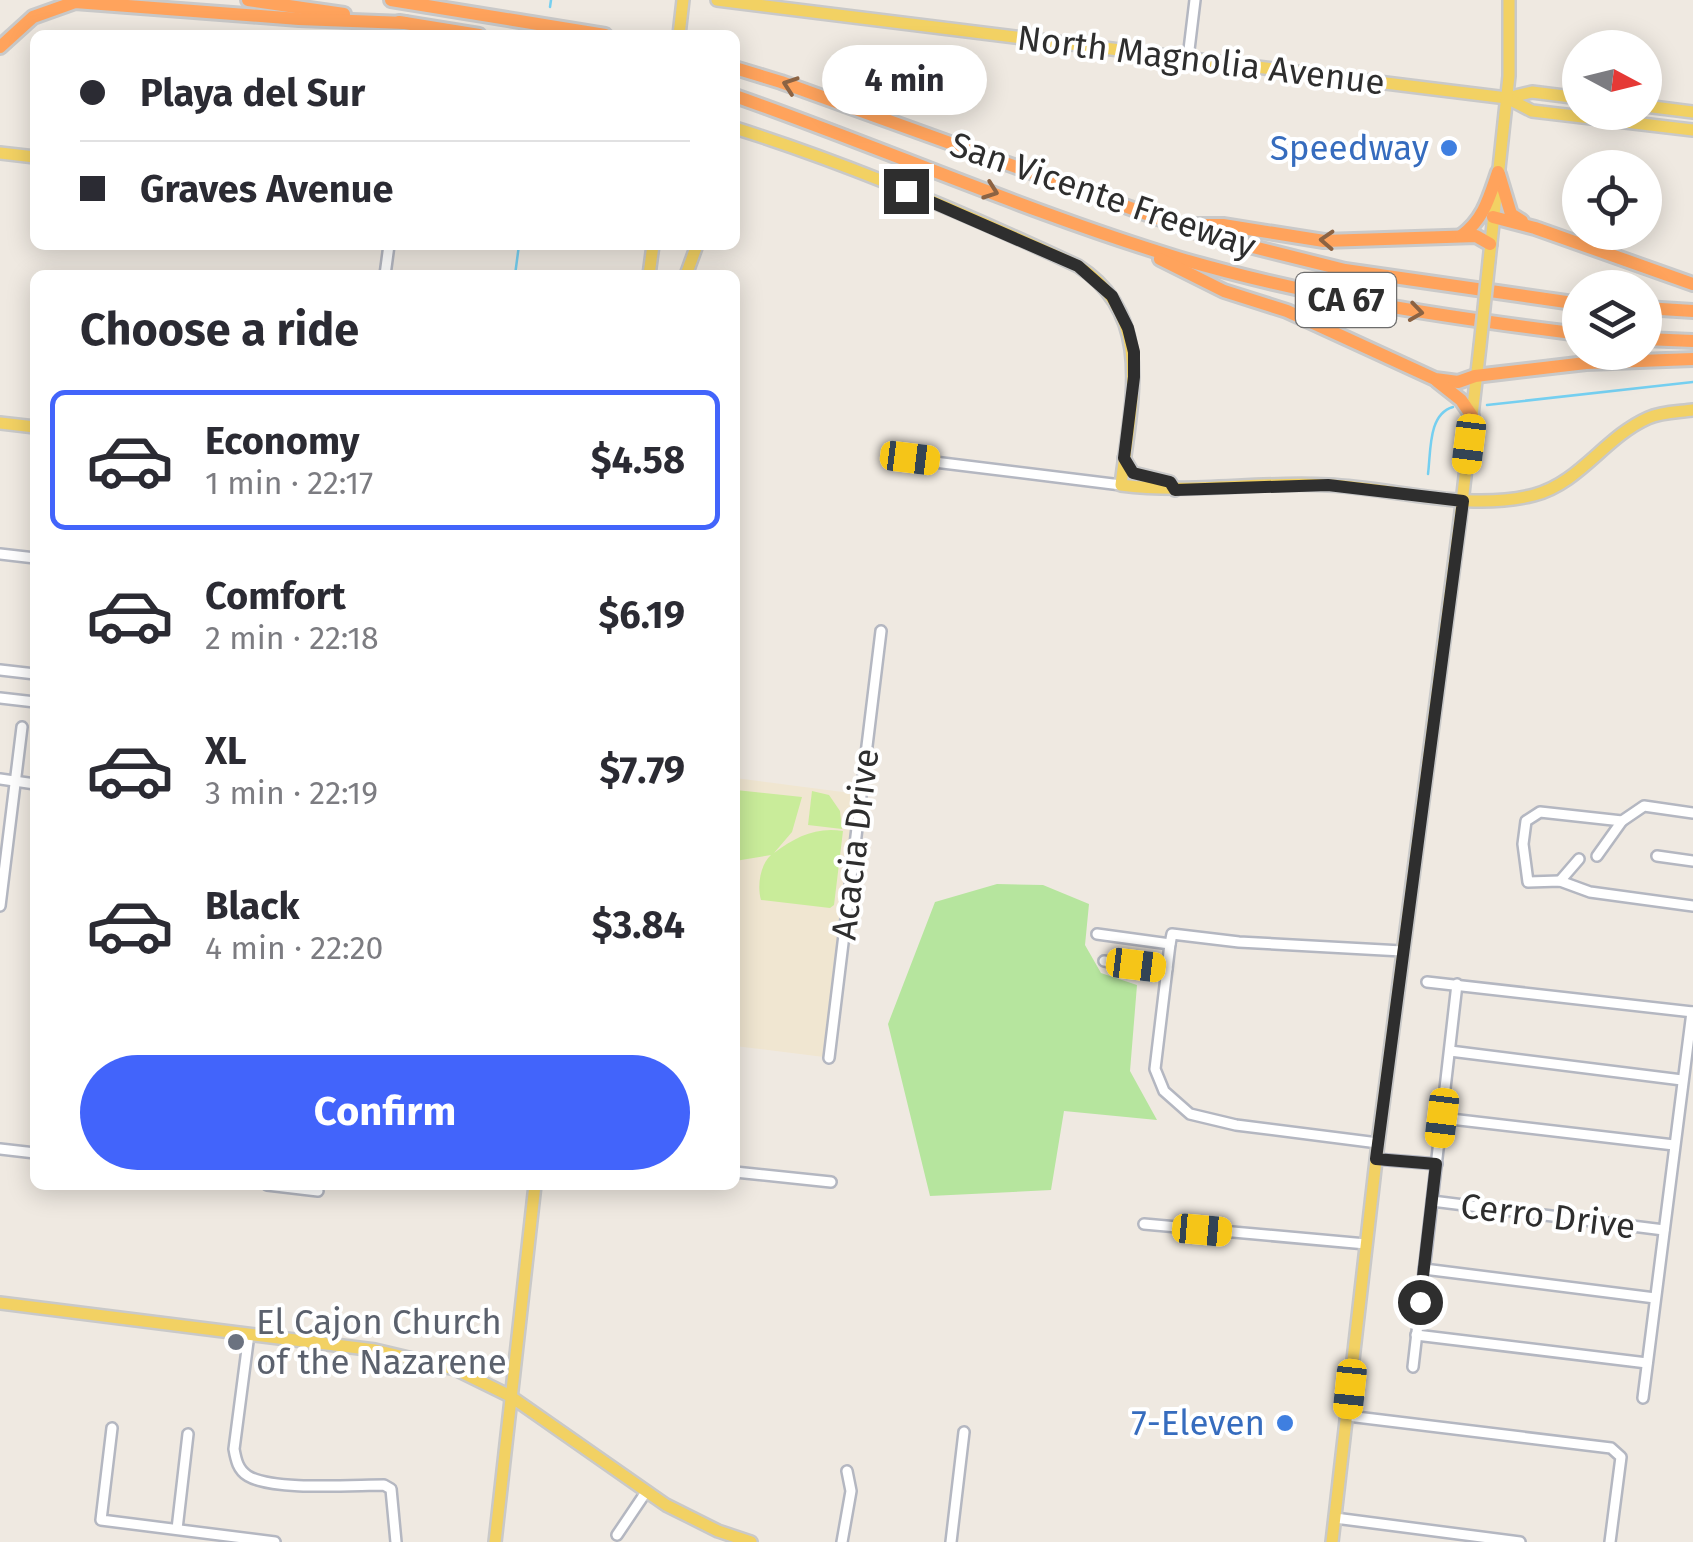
<!DOCTYPE html>
<meta charset="utf-8">
<style>
:root{--surface:#fff;--page:#f7f7f7;--text:#2b2b33;--muted:#7c7c81;--line:#e1e1e2;--accent:#4264fb}
body{margin:0;font-family:"Fira Sans",sans-serif;background:var(--page);color:var(--text);height:100vh;display:flex;flex-direction:column;font-size:38px;white-space:nowrap}
*{box-sizing:border-box;margin:0}
p{font-size:32px;color:var(--muted)}
.icon{flex:none;width:55px;height:55px;fill:none;stroke:currentColor;stroke-width:2;stroke-linecap:round;stroke-linejoin:round}
.map{position:relative;flex:1;overflow:hidden}
.sheet{position:absolute;left:30px;top:270px;width:710px;height:920px;display:flex;flex-direction:column;background:var(--surface);border-radius:15px;box-shadow:0 5px 25px #0003}
.sheet>*{flex:none}
.hud{position:absolute;left:30px;top:30px;width:710px;height:220px;border-radius:15px;box-shadow:0 5px 25px #0003;display:grid;align-content:center;height:220px;padding:0 50px;background:var(--surface)}
.needle{width:65px;rotate:97deg}
.controls{position:absolute;left:1562px;top:30px;display:grid;gap:20px}
.controls a{display:grid;place-items:center;width:100px;height:100px;border-radius:50%;background:var(--surface);box-shadow:0 5px 25px #0003;font-size:50px}
.end{position:absolute;width:45px;height:45px;margin:-22px;border:12px solid #2e2e2e;background:#fff;box-shadow:0 0 0 5px #fff}
.from{border-radius:50%}
.bubble{position:absolute;height:70px;border-radius:35px;background:var(--surface);box-shadow:0 5px 25px #0003;font-size:32px;font-weight:700;line-height:70px;text-align:center}
.car{position:absolute;width:30px;height:60px;margin:-30px -15px;border-radius:12px;box-shadow:0 0 8px 2px #0007;background:linear-gradient(#f5c518 24%,#345 0 40%,#f5c518 0 76%,#345 0 86%,#f5c518 0)}
.hud b{display:flex;align-items:center;gap:35px;height:95px;font-size:38px}
.hud b+b{border-top:2px solid var(--line)}
.hud i{width:25px;height:25px;background:var(--text)}
ul{padding:0;list-style:none}
li{display:flex;align-items:center;gap:30px;height:140px;margin:0 20px 15px;padding:0 30px;border:5px solid transparent;border-radius:15px}
li div{flex:1}
li b{display:block;font-size:38px}
li em{font-style:normal;font-weight:700}
li.active{border-color:var(--accent)}
li>.icon{width:90px;height:90px;stroke-width:1.5}
h2{padding:0 50px;font-size:45px;line-height:120px}
.primary-button{display:flex;gap:20px;margin-top:auto;padding:20px 50px}
.primary-button a{flex:1;height:115px;border-radius:60px;background:var(--accent);color:#fff;font-size:40px;font-weight:700;line-height:115px;text-align:center}
.map>svg:first-child{display:block}
</style>
<div class="map">
<svg width="1693" height="1542" viewBox="0 0 1693 1542">
<rect width="100%" height="100%" fill="#efe9e1"/>
<path fill="#f0e6d1" d="M735,778L858,794L824,1057L735,1046Z"/>
<path fill="#b6e59e" d="M997,884L1043,885L1089,904L1085,945L1101,973L1137,985L1130,1071L1157,1120L1064,1111L1051,1190L930,1196L888,1024L935,902Z"/>
<g fill="#c9ec9a">
<path d="M736,790L802,797L792,832L774,853C796,837 815,827 843,831L834,905L830,908L761,900C757,886 760,865 771,855L735,861Z"/>
<path d="M812,791L829,795L840,811L842,829L808,825Z"/>
</g>
<g fill="none" stroke-linecap="round" stroke-linejoin="round">
<g stroke="#75cff0" stroke-width="2.5">
<path d="M550,7L551,0"/>
<path d="M515,275L519,245"/>
<path d="M1487,405L1693,382"/>
<path d="M1428,474C1431,451 1428,414 1453,407"/>
</g>
<defs>
<g id="minor">
<path d="M1188,58L1195,0"/>
<path d="M385,275L389,245"/>
<path d="M910,459L1121,485"/>
<path d="M0,554L35,558"/>
<path d="M0,670L35,674"/>
<path d="M0,698L35,702"/>
<path d="M0,779L35,784"/>
<path d="M1693,813L1644,806L1622,821L1540,812L1526,821L1523,844L1528,882L1560,881L1590,892L1693,906"/>
<path d="M1597,856L1622,821"/>
<path d="M1657,856L1693,861"/>
<path d="M1560,881L1579,859"/>
<path d="M0,906L22,727"/>
<path d="M1097,934L1170,944"/>
<path d="M1104,961L1167,969"/>
<path d="M1427,982L1693,1012"/>
<path d="M1450,1051L1682,1080"/>
<path d="M829,1058L881,631"/>
<path d="M1442,1118L1674,1145"/>
<path d="M1378,1143L1236,1125L1190,1114L1164,1091L1155,1069L1170,944L1172,934L1239,942L1402,951"/>
<path d="M0,1149L35,1153"/>
<path d="M1376,1159L1437,1164"/>
<path d="M735,1172L831,1182"/>
<path d="M267,1185L318,1191"/>
<path d="M1432,1201L1664,1230"/>
<path d="M1144,1224L1366,1244"/>
<path d="M1424,1269L1655,1298"/>
<path d="M249,1334L234,1449C236,1460 238,1470 248,1476C273,1491 353,1485 384,1485L391,1489L396,1542"/>
<path d="M1416,1335L1647,1363"/>
<path d="M1413,1367L1457,984"/>
<path d="M1643,1398L1692,1012"/>
<path d="M1348,1416L1611,1448L1621,1457L1610,1542"/>
<path d="M112,1428L101,1520L275,1542"/>
<path d="M1335,1518L1520,1542"/>
<path d="M177,1529L188,1434"/>
<path d="M617,1535L646,1492"/>
<path d="M842,1542L851,1491L847,1471"/>
<path d="M951,1542L964,1432"/>
</g>
<g id="major">
<path d="M717,0L1442,90L1507,98L1532,92L1580,98"/>
<path d="M679,35L683,0"/>
<path d="M1507,98L1532,111L1693,130"/>
<path d="M1645,106L1693,112"/>
<path d="M735,128C853,165 967,214 1078,266C1157,316 1130,408 1121,485C1190,494 1258,481 1328,485C1396,488 1467,512 1534,495C1580,483 1605,437 1648,418C1661,412 1679,412 1693,410"/>
<path d="M0,153L35,157"/>
<path d="M1489,261L1509,76V0"/>
<path d="M649,275L653,245"/>
<path d="M686,275L697,245"/>
<path d="M0,423L35,427"/>
<path d="M1124,458L1133,473L1170,482L1175,490"/>
<path d="M0,1303L375,1350L455,1369L510,1396L666,1505L718,1531L751,1542"/>
<path d="M495,1542L535,1185"/>
<path d="M1332,1542L1378,1143L1460,520L1480,346"/>
</g>
<g id="highway">
<path d="M248,0L344,14"/>
<path d="M391,0L605,35"/>
<path d="M399,22L479,35"/>
<path d="M0,47L33,17L75,2L299,19L405,23"/>
<path d="M735,68L781,82L1205,235L1345,270L1580,304"/>
<path d="M735,96C883,148 1027,212 1178,258C1310,297 1444,317 1580,334"/>
<path d="M1499,174L1511,214L1522,221"/>
<path d="M1493,217L1535,228L1693,284"/>
<path d="M1186,225H1223L1324,241L1476,236L1490,244"/>
<path d="M1461,236C1484,219 1489,198 1498,172"/>
<path d="M1160,259L1224,291L1287,311L1435,379L1458,382L1475,376L1586,363L1693,359"/>
<path d="M1645,308L1693,311"/>
<path d="M1645,339L1693,341"/>
<path d="M1437,381L1461,400L1472,416"/>
</g>
</defs>
<use href="#minor" stroke="#b4b7c1" stroke-width="14"/>
<use href="#major" stroke="#c9c9c9" stroke-width="16"/>
<use href="#highway" stroke="#c9c9c9" stroke-width="18"/>
<use href="#minor" stroke="#fff" stroke-width="9"/>
<use href="#major" stroke="#f2d163" stroke-width="11"/>
<use href="#highway" stroke="#ffa35c" stroke-width="12"/>
<defs>
<path id="major-bridge" d="M1480,346L1489,261"/>
</defs>
<use href="#major-bridge" stroke="#c9c9c9" stroke-width="16" stroke-linecap="butt"/>
<use href="#major-bridge" stroke="#f2d163" stroke-width="11"/>
</g>
<defs><path id="oneway-chevron" d="M-2-3.5L2.5 0L-2 3.5" fill="none" stroke-width="1.6" stroke-linecap="round" stroke-linejoin="round" transform="scale(2.5)"/></defs>
<g stroke="#8c6343">
<use href="#oneway-chevron" transform="translate(790 85) rotate(-161)"/>
<use href="#oneway-chevron" transform="translate(991 191) rotate(20)"/>
<use href="#oneway-chevron" transform="translate(1327 240) rotate(-177)"/>
<use href="#oneway-chevron" transform="translate(1416 312) rotate(8)"/>
</g>
<g fill="none" stroke-linecap="round" stroke-linejoin="round">
<path stroke="#2e2e2e" stroke-width="12" d="M906,191L1078,266L1112,296L1128,328L1134,352V377L1124,458L1133,473L1170,482L1175,490L1328,485L1463,501L1376,1159L1436,1164L1420,1302"/>
</g>
<g fill="#3f7fe0" stroke="#fff" stroke-width="4">
<circle cx="1449" cy="148" r="10"/>
<circle cx="1285" cy="1423" r="10"/>
</g>
<circle fill="#6b7280" stroke="#fff" stroke-width="4" cx="236" cy="1342" r="10"/>
<g text-anchor="middle" stroke-width="8" stroke-linejoin="round" paint-order="stroke">
<rect fill="#fff" stroke="#6d6d6d" stroke-width="2.5" x="1296" y="273" width="100" height="54" rx="8"/>
<g font-size="32" font-weight="bold" fill="#2e2e2e">
<text x="1346" y="311">CA 67</text>
</g>
<g font-size="35" fill="#2e2e2e" stroke="#fff">
<text transform="translate(1201 60) rotate(7)" y="12">North Magnolia Avenue</text>
<text transform="translate(1103 195) rotate(19)" y="12">San Vicente Freeway</text>
<text transform="translate(855 844) rotate(-83)" y="12">Acacia Drive</text>
<text transform="translate(1548 1216) rotate(7)" y="12">Cerro Drive</text>
</g>
<g font-size="35" fill="#366cbe" stroke="#fff" text-anchor="end">
<text x="1429" y="160">Speedway</text>
<text x="1265" y="1435">7-Eleven</text>
</g>
<g font-size="35" fill="#5b616d" stroke="#fff" text-anchor="start">
<text x="256" y="1334">El Cajon Church<tspan x="256" dy="40">of the Nazarene</tspan></text>
</g>
</g>
</svg>
<div class="controls">
<a><svg class="needle" viewBox="-14 -14 28 28"><path d="M0-13l5 13h-10z" fill="#e53935"/><path d="M0 13l5-13h-10z" fill="#7c7c81"/></svg></a>
<a><svg class="icon" aria-label="locate" viewBox="0 0 24 24"><circle cx="12" cy="12" r="6"/><path d="M12 2v4M12 18v4M2 12h4M18 12h4"/></svg></a>
<a><svg class="icon" aria-label="layers" viewBox="0 0 24 24"><path d="M12 4l9 5-9 5-9-5zM3 14l9 5 9-5"/></svg></a>
</div>
<i class="end from" style="left:1420px;top:1302px"></i>
<i class="end" style="left:906px;top:191px"></i>
<div class="bubble" style="left:822px;top:45px;width:165px">4 min</div>
<i class="car" style="left:1469px;top:444px;rotate:187deg"></i>
<i class="car" style="left:910px;top:458px;rotate:97deg"></i>
<i class="car" style="left:1136px;top:965px;rotate:97deg"></i>
<i class="car" style="left:1442px;top:1118px;rotate:187deg"></i>
<i class="car" style="left:1202px;top:1230px;rotate:95deg"></i>
<i class="car" style="left:1350px;top:1389px;rotate:186deg"></i>
<div class="hud">
<b><i class="from"></i>Playa del Sur</b>
<b><i></i>Graves Avenue</b>
</div>
<section class="sheet">
<h2>Choose a ride</h2>
<ul>
<li class="active"><svg class="icon" aria-label="car" viewBox="0 0 24 24"><path d="M5 17H2v-5l4-1 3-4h7l3 4 3 1v5h-3M9 17h6M6 11h13"/><circle cx="7" cy="17" r="2"/><circle cx="17" cy="17" r="2"/></svg><div><b>Economy</b><p>1 min · 22:17</p></div><em>$4.58</em></li>
<li><svg class="icon" aria-label="car" viewBox="0 0 24 24"><path d="M5 17H2v-5l4-1 3-4h7l3 4 3 1v5h-3M9 17h6M6 11h13"/><circle cx="7" cy="17" r="2"/><circle cx="17" cy="17" r="2"/></svg><div><b>Comfort</b><p>2 min · 22:18</p></div><em>$6.19</em></li>
<li><svg class="icon" aria-label="car" viewBox="0 0 24 24"><path d="M5 17H2v-5l4-1 3-4h7l3 4 3 1v5h-3M9 17h6M6 11h13"/><circle cx="7" cy="17" r="2"/><circle cx="17" cy="17" r="2"/></svg><div><b>XL</b><p>3 min · 22:19</p></div><em>$7.79</em></li>
<li><svg class="icon" aria-label="car" viewBox="0 0 24 24"><path d="M5 17H2v-5l4-1 3-4h7l3 4 3 1v5h-3M9 17h6M6 11h13"/><circle cx="7" cy="17" r="2"/><circle cx="17" cy="17" r="2"/></svg><div><b>Black</b><p>4 min · 22:20</p></div><em>$3.84</em></li>
</ul>
<div class="primary-button"><a>Confirm</a></div>
</section>
</div>
